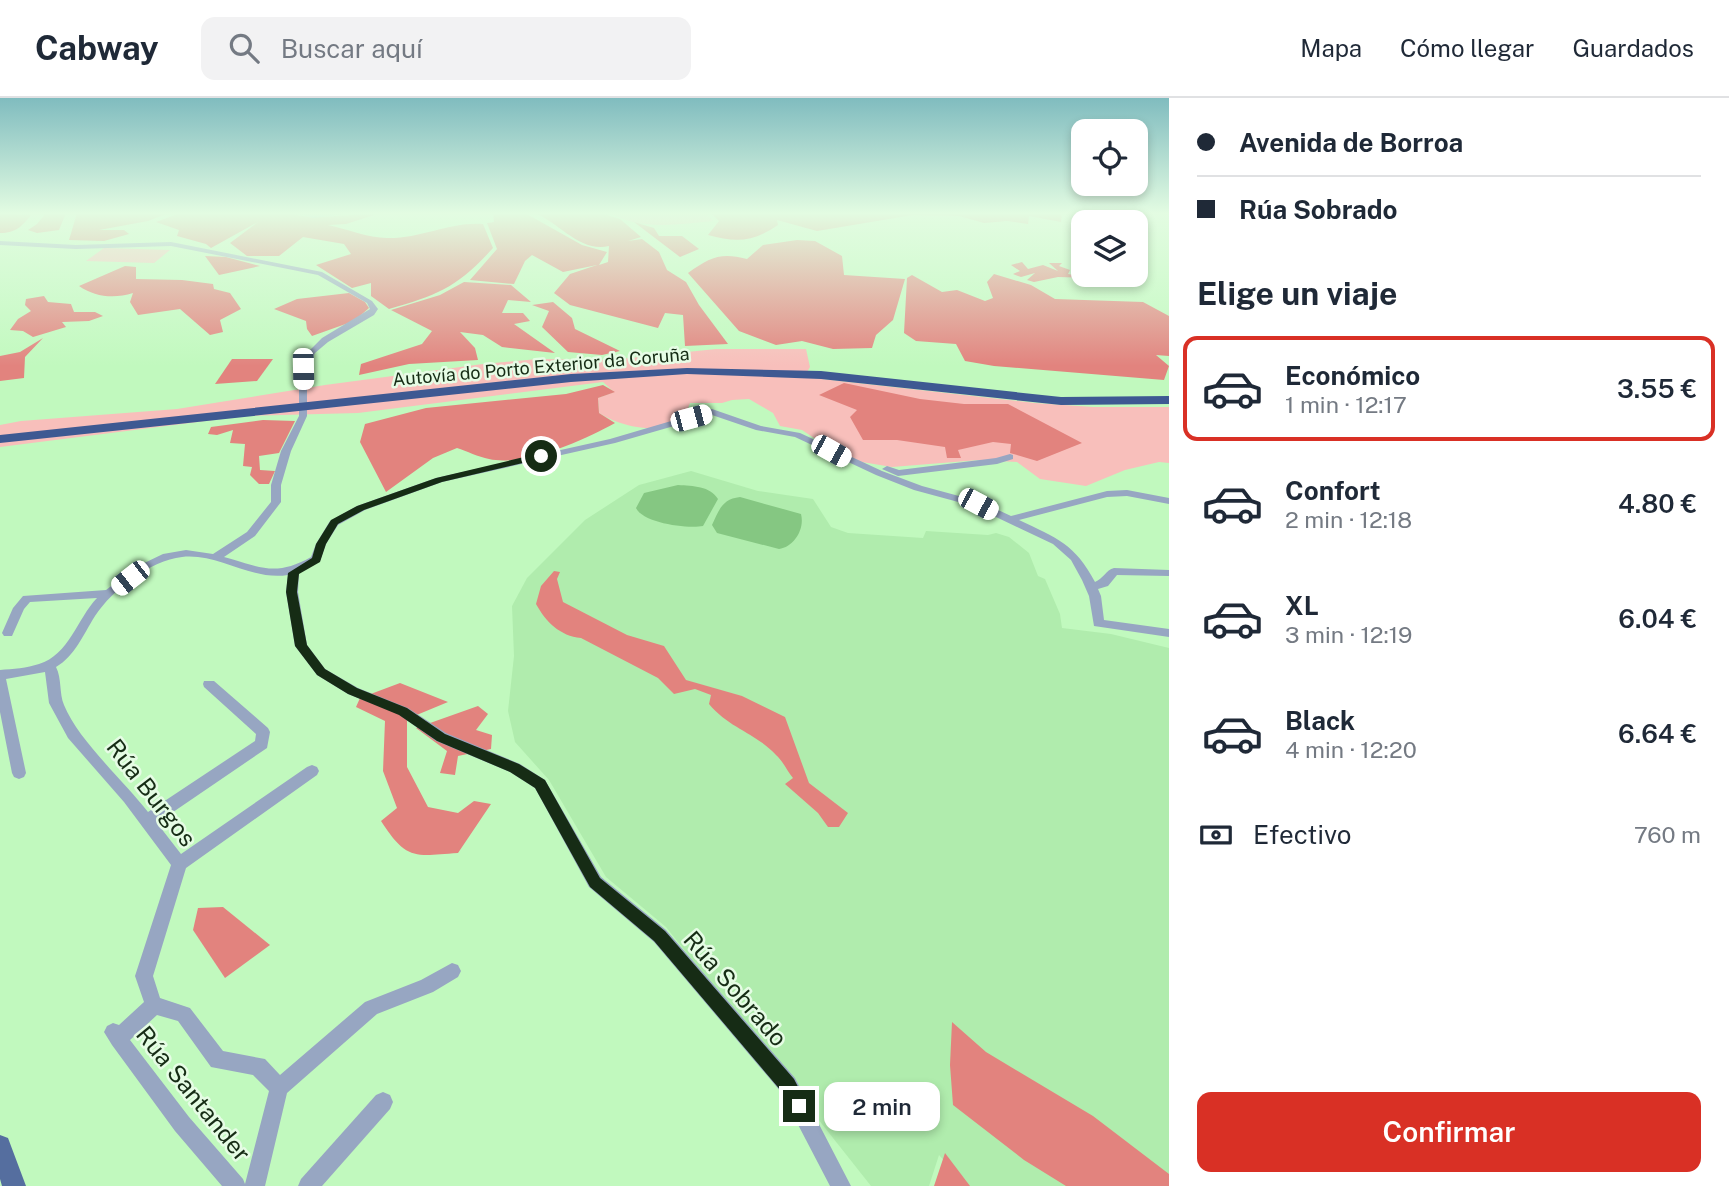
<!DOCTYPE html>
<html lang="es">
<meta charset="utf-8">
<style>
:root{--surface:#fff;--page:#f2f2f3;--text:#1f2937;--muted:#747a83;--line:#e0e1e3;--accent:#d93025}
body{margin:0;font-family:"Public Sans",sans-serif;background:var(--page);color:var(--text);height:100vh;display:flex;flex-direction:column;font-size:26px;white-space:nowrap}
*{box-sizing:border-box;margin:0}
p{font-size:23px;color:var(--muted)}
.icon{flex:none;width:38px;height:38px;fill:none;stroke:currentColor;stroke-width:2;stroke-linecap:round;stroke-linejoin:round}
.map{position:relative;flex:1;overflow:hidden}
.details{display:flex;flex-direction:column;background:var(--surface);width:560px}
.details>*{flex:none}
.guide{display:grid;align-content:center;height:154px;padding:0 28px;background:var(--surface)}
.tools{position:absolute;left:1071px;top:21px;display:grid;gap:14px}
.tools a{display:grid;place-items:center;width:77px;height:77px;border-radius:14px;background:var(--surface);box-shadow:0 4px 10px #0003;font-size:35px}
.end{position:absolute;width:32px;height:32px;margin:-16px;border:9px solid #162c15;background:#fff;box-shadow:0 0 0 4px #fff}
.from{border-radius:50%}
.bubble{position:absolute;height:49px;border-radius:14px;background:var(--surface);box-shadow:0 4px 10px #0003;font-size:23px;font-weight:600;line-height:49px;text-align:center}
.car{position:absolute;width:21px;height:42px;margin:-21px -10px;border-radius:9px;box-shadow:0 0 5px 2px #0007;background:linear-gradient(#fff 24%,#345 0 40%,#fff 0 76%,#345 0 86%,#fff 0)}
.guide b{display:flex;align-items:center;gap:24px;height:66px;font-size:26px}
.guide b+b{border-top:2px solid var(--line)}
.guide i{width:18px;height:18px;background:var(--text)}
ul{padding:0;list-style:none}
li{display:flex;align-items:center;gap:21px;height:105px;margin:0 14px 10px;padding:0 14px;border:4px solid transparent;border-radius:14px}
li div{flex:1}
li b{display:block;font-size:26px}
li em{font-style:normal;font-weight:600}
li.on{border-color:var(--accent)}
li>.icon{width:63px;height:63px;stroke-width:1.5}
h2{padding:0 28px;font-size:32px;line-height:84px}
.pay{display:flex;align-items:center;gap:18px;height:77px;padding:0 28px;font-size:26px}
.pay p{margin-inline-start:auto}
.cta{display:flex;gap:14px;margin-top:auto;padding:14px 28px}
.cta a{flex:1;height:80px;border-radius:14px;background:var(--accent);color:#fff;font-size:28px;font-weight:600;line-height:80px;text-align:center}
header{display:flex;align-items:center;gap:42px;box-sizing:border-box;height:98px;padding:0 35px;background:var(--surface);border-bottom:2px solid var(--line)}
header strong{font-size:33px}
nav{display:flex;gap:38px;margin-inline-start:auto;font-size:24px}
.search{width:490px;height:63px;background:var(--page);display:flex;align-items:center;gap:18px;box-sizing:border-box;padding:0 24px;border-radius:14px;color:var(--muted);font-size:26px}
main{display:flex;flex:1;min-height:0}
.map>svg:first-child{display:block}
</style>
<header>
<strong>Cabway</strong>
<div class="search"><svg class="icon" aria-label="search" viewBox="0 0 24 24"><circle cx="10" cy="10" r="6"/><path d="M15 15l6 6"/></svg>Buscar aquí</div>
<nav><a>Mapa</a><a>Cómo llegar</a><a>Guardados</a></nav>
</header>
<main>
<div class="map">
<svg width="1169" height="1088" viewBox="0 0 1169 1088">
<rect width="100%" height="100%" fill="#c1f9be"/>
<path fill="#b0ecad" d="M691,373L758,393L813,401L831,429L848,435L923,440L926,433L988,437L996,435L1009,439L1029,455L1038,478L1045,481L1060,516L1062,530L1111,536L1169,550V1088H967L939,1057L929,1088H871L666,829L606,779L549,682L515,644L508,613L514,558L512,508L527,480L585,422L639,387Z"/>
<g fill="#f8bfbb">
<path d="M610,115H705L713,123C679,126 641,133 610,115Z"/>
<path d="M104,150L170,152L154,165L86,163Z"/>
<path d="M716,251H806L810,269L804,279L1035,305L1093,309H1169V365L1159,364L1125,372L1086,388L1040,381L1017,364L979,362L892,369L862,364L826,348L802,332L780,328L773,315L749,301L732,302L722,305H690L686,315L689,325C657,333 629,333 599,315L598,300L614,294L603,284L358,315L245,318L0,349V327L21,323L177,311L325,287L483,266L538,261L610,262Z"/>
</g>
<g fill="#e2837e">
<path d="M0,115L31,117C22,128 16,135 0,135Z"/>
<path d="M46,115H66L59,132L37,135L28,132L37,126Z"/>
<path d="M77,115H162L166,116L148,123L99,132H124L129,136L104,143L69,142Z"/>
<path d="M180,115H290C317,124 346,114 374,117L346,126L328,127C347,131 368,140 387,140C419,141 453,123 483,126L493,150C458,189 438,197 389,211L371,198V185L352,190L316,167L351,156L344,146L303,139L279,158H247L230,145L258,124L211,150L206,146L177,138L179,132L156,124Z"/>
<path d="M493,115H525L582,147L607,154L599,167L608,164L609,148C581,155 559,125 535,115H601L620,121L641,139L628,143L642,141L659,154L667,172L686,184L699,207L728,246L685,248L683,217L665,215L658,230L570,207L554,195L570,176L597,167L563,174L532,157L525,163L514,186L470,182L497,151L487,125L494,124Z"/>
<path d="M711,115H1062L1061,124L1029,118L1028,126L1007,123L984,125L959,118L913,117L817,133L777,122L778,127C753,144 737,145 708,137L719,123Z"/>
<path d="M634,124L654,130L659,138H682L699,151L680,159Z"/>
<path d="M797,142L815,143L842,158L844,177L905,181L893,222L876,237L872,250L833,251L802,243L776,247L739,233L688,175C710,159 721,154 747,161L763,147Z"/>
<path d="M205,158L226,159L260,168L219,177Z"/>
<path d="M1022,164L1028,171L1043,167L1058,173L1049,165H1062L1059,168L1070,172L1068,176L1092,180L1058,179L1034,184L1027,182L1035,175L1021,179L1013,176L1020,173L1011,167Z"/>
<path d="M125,168L136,169V181L182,182L213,186L214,191L230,195L241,211L220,222L223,234L210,237L180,211L138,217L130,204L133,195C114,201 95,199 79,188Z"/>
<path d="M994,176L1031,187L1055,201L1143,204L1169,218V258L1156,257L1169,268L1164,282L994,268L965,263L956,246L916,243L904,235L907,180L912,177L942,194L957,192L985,203L993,200L987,184Z"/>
<path d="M464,184L511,187L531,204L508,202L502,215H523L530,223L514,226L555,255L502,249L483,237L460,234L475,250L478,262L409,266L359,277L361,266L422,246L432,233L391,212L440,197Z"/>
<path d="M349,195L365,204L369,210L354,223L312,238L307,231L306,223L274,211L297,201Z"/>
<path d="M44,198L48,204L71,206L74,214H95L103,218L89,223L62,224L66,229L33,239L23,233L10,232L18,221L31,213L25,207L26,201Z"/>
<path d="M553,204L572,220L575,231L620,253L602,257L568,254L542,229L549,213L532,207Z"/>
<path d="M43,240L25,259L24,280L0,283V258L20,254Z"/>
<path d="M232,261H273L257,283L215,286Z"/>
<path d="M844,285L920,301L964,306H1008L1082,345L1037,363L1010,355L1011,346L993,344L958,352L961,360H947L945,349L897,342H863L850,319L857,312L819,297Z"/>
<path d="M603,287L615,294L598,300L599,315L615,325C585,342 524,369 489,361C478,359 467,353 457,350L433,360L386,394L360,344L365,326L426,310L566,296Z"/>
<path d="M263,322L295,323L279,355L259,358L260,372L275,373L269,386H259L250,377L252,369L243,368L245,346L230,345L233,332L217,337L208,336L211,329Z"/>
<path d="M554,473L560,474L557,481L563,504L627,537L664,548L686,582L742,598L785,619L809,685L848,715L839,729H828L818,715L785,686L793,680C787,673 783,663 776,657C756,635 730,631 709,606L711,597L695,591L674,596L658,580L581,540C560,538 546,524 536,506L541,488Z"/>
<path d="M400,585L448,604L407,621V669L428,709L458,715L474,703L491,706L458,755C414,758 407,763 381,723L397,710L383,673L385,623L356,609L360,600Z"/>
<path d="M478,608L488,616L476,632L492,637L491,651L458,658L455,677L440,675L447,653L416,630Z"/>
<path d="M223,809L270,847L225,880L193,832L198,810Z"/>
<path d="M952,924L986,954L1093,1018L1169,1076V1088H1066L1024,1062L953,1007L950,967Z"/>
<path d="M945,1055L970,1088H934Z"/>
</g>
<g fill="#85c782">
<path d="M678,387C693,388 710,388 718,401L703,428C687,431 643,425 636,410L644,395Z"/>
<path d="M740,399L801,416C805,431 794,449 779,451L717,435L712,427C719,412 722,401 740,399Z"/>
</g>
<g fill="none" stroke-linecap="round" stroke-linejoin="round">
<g fill="#97a6c2" fill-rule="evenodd">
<path d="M297,115H351L313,120Z"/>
<path d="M0,143L76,147L171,144L322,174L372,203L378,211L374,217L328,244L315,255L307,271V318L291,353L281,387V404L255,438L224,459C260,469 276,479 311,459L316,446L330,423L357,408L436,380L610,341L712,311L761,328L800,335L882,373L922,388L981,404L1011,418L1107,393L1127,392L1169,400V406L1127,398L1107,399L1019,422C1057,440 1075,446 1095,484C1103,481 1106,472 1114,470L1169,472V478L1117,477L1108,488L1098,491L1101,498L1104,522L1169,531V539L1094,528L1089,498L1082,482L1071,462L1053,446L973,408L914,392L876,377L795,339L756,332L712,317L615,345L442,384L365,412L338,427L326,446L320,463L299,474L298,494L307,547L325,571L358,590L408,610L446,635L520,666L545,682L601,779L666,832L795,980L851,1088H830L781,994L654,844L589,789L535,690L510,674L436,643L398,616L348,596L317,577L295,548L286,494L288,477C251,483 219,455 182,459C150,463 113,491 95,518C83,537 75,558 56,569C62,581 59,595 64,607C78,642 124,683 148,714L255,643L256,636L204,589L203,586L204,583H214L268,630L270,634L267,650L157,725L181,756L307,669L312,667L317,669L319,673L317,677L186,770L153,878L160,900L190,910L223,953L265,961L280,977L365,904L421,882L452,865L458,867L461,873L458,879L433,894L377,916L287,995L265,1088H222L175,1033L112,947L104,934L107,928L113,925L119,927L144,904L135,878L171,767L124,704L68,640L49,605L45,574L6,581L26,675L24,679L19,681L14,679L12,675L0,614V572C13,571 27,570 39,566C69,557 77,521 97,500L30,504L24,511L12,538H4L2,535L13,510L23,498L106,492L136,469L163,456L186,452L213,456L247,434L271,404V387L281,353L299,318V271L308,254L322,240L370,211L367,205L318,177L171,148L76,151L0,147ZM157,917L178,923L211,969L253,977L269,993L245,1086L243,1081L189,1019L130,942Z"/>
<path d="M1010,356L1013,357V361L997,366L898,378L882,371L887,368L899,372L996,360Z"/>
<path d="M383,994L390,997L393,1004L390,1011L322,1088H298L301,1081L376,997Z"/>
</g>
<path fill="#556e9f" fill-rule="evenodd" d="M0,1037L8,1040L26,1088H2L0,1081Z"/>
<path fill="#3e5992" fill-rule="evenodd" d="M687,270L821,273L1061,299L1169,298V306L1061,307L821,281L687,276L571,284L0,345V337L571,276Z"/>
</g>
<linearGradient id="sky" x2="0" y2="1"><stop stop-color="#80bcbf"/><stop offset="0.43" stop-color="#e3fce2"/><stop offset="1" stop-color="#e3fce2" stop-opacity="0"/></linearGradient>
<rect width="1169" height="268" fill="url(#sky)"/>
<path fill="#162c15" d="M541,355L545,358L544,360L442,384L364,412L338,426L326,446L320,464L299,476L297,494L307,547L325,571L357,590L407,610L445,636L519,666L545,682L600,780L665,833L794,981L808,1008L805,1014L799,1017L792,1014L782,994L654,843L590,789L535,690L510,674L437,643L399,617L348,596L317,577L295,548L286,494L288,475L312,460L316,446L331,422L357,408L436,380Z"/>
<g text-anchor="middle" stroke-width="5" stroke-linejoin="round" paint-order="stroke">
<g font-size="18" fill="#162c15" stroke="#e6fce5">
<text transform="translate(541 269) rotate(-5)" y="6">Autovía do Porto Exterior da Coruña</text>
</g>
<g font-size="24" fill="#162c15" stroke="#e6fce5">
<text transform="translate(151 695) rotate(52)" y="8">Rúa Burgos</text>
<text transform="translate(735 891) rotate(49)" y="8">Rúa Sobrado</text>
<text transform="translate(193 996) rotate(51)" y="8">Rúa Santander</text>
</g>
</g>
</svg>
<div class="tools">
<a><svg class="icon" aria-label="locate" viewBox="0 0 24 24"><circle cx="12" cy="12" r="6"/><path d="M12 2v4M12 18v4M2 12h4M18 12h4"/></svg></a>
<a><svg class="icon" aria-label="layers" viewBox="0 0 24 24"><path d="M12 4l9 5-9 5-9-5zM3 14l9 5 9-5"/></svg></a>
</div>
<i class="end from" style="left:541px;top:358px"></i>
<i class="end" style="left:799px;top:1008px"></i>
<div class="bubble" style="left:824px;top:984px;width:116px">2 min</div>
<i class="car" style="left:303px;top:271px;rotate:179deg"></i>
<i class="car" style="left:691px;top:320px;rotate:75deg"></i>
<i class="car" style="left:831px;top:353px;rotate:119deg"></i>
<i class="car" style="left:978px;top:406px;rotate:118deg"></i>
<i class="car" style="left:130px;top:480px;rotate:232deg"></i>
</div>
<section class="details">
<div class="guide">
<b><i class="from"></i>Avenida de Borroa</b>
<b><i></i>Rúa Sobrado</b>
</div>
<h2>Elige un viaje</h2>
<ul>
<li class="on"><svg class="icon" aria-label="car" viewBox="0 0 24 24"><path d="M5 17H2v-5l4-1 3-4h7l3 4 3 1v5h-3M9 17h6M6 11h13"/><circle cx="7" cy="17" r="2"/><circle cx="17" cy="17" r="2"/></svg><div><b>Económico</b><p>1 min · 12:17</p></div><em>3.55 €</em></li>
<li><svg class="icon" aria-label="car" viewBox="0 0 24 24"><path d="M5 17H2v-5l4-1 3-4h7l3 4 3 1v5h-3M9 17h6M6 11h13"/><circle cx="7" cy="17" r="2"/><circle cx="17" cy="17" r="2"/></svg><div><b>Confort</b><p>2 min · 12:18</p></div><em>4.80 €</em></li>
<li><svg class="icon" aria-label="car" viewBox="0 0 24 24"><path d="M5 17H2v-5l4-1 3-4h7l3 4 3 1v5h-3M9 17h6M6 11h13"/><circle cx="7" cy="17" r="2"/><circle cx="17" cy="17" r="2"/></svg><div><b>XL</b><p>3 min · 12:19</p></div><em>6.04 €</em></li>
<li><svg class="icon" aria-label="car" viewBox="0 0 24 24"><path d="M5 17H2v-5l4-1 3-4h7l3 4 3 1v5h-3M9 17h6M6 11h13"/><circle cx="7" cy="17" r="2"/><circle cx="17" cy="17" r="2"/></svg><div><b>Black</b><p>4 min · 12:20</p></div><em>6.64 €</em></li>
</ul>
<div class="pay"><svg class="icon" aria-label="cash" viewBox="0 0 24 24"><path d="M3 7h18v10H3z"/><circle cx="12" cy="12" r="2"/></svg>Efectivo<p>760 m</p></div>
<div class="cta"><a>Confirmar</a></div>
</section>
</main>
